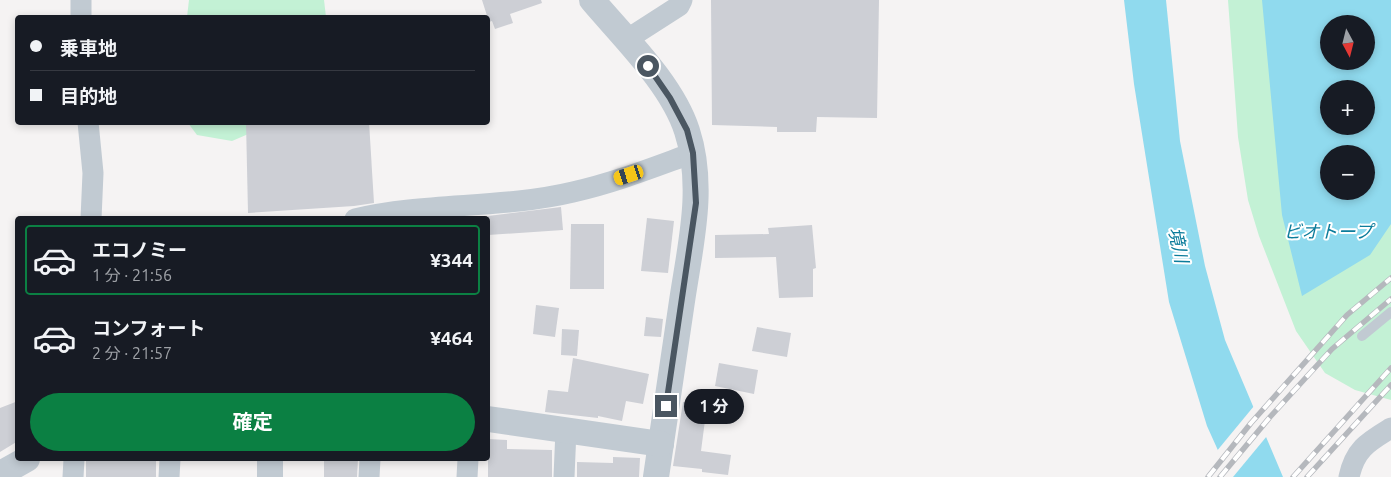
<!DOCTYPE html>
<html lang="ja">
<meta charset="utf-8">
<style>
:root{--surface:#171b24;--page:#242831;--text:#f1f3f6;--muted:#9ea1a6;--line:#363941;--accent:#0b8043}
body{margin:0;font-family:Ubuntu,"Noto Sans JP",sans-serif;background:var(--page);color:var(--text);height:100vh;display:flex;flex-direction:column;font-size:19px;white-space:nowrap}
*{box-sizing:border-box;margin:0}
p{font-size:16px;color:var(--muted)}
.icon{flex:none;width:28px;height:28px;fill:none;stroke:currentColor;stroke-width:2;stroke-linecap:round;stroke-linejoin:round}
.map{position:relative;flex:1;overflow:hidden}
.sheet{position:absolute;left:15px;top:216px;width:475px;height:245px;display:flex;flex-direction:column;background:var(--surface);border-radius:5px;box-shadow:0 2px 8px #0003}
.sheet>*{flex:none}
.guide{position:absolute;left:15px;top:15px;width:475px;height:110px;border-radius:5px;box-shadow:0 2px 8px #0003;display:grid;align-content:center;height:110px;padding:0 15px;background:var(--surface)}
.needle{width:32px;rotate:173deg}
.tools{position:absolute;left:1320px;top:15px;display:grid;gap:10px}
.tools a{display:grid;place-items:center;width:55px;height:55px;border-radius:50%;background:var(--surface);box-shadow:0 2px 8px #0003;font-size:25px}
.end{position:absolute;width:22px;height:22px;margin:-11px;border:6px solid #4a5661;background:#fff;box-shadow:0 0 0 2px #fff}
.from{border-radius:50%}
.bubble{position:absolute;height:35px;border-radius:18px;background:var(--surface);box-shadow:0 2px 8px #0003;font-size:16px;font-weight:700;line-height:35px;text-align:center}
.car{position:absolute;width:15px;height:30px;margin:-15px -8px;border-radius:6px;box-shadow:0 0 4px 1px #0007;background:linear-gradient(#f5c518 24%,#345 0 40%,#f5c518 0 76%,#345 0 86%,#f5c518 0)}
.guide b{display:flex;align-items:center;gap:18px;height:48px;font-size:19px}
.guide b+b{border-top:1px solid var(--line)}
.guide i{width:12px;height:12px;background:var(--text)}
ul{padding:9px 0 0;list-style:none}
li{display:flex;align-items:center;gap:15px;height:70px;margin:0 10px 8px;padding:0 5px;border:2px solid transparent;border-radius:5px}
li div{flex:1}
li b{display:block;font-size:19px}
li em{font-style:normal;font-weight:700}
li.current{border-color:var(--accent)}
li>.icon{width:45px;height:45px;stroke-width:1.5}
.button{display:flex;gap:10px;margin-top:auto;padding:10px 15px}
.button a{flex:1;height:58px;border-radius:30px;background:var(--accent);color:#fff;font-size:20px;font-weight:700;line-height:58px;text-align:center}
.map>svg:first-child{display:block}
</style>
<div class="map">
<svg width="1391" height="477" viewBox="0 0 1391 477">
<rect width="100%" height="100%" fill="#f5f3f3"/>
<g fill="#c3f1d5" fill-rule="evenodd">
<path d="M189,0H324L326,17H187Z"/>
<path d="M1228,0H1391V400L1355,390L1325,373L1296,331L1259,236L1248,200L1238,137ZM1329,24H1366V61H1329ZM1329,89H1366V126H1329ZM1329,154H1366V191H1329Z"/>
<path d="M188,123L274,122V123L232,141L197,135Z"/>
</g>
<g fill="#90daee" fill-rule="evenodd">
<path d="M1124,0H1166L1180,141L1205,266L1225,340L1283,477H1230L1207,426L1169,302L1134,84Z"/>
<path d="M1262,0H1391V224L1370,255L1302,296L1282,215ZM1329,24H1366V61H1329ZM1329,89H1366V126H1329ZM1329,154H1366V191H1329Z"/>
</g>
<path fill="#f5f3f3" d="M1254,406L1267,436L1233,477H1228L1216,452Z"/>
<g fill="#cdcfd5">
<path d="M482,0H541L542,3L510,14L513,23L495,29L492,21L489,22Z"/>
<path d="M711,0H879L877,118L817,117L816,132H777V127L712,125Z"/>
<path d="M246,122H369L374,203L354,206L248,213Z"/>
<path d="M561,207L563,230L488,235V216Z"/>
<path d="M647,218L674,221L668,273L641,271Z"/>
<path d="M571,224H604V289H570Z"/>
<path d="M812,225L816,268L813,269V297L779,298L776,257L715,258V235L769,234L768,228Z"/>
<path d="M536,305L559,308L555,337L533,334Z"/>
<path d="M646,317L663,319L661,337L644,336Z"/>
<path d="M757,327L791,333L787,357L752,351Z"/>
<path d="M562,329L579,330L577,356L561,355Z"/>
<path d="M573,358L649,374L643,404L626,401L622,421L598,416V418L545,412L548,390L568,392Z"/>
<path d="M719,363L758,370L754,394L715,386Z"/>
<path d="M18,401V441L0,452V408Z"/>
<path d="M683,402L707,405L701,451L731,455L728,475L702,472V469L673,466Z"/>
<path d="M488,439L507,440V449L552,450V477H488Z"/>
<path d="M613,457L640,458L639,477H577V462L613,463V475Z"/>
<rect x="86" y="459" width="70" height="18"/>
<path d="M324,459H358L357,477H324Z"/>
</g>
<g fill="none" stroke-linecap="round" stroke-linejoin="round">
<path stroke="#c1cad2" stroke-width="10" d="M1362,336L1391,312"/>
<g stroke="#c1cad2" stroke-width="21">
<path d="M81,18V0"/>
<path d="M626,40L679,6L682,0"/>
<path d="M88,122L93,173L91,219"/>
<path d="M355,219C426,202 502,209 573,192C614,183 654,167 693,153"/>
<path d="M73,477L74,459"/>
<path d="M169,477L170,459"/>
<path d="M369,477L370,459"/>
<path d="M467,477L468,459"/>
<path d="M564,477L566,430"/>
<path d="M1349,477C1355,449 1368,442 1391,428"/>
</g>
<g stroke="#c1cad2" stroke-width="26">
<path d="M592,0C624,38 672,84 687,131C706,189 689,250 681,308C673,364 664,421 656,477"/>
<path d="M488,419L661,444"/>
<path d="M0,474L27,459"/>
<path d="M270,477V459"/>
</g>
<defs>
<g id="rail">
<path d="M1208,477L1251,423L1347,315L1391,278"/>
<path d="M1220,477L1270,417L1332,349L1391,299"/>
<path d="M1293,477L1391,368"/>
<path d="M1307,477L1391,385"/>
</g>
</defs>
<use href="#rail" stroke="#b5b8bd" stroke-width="5.5"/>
<use href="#rail" stroke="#fff" stroke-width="4" stroke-dasharray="11" stroke-linecap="butt"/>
</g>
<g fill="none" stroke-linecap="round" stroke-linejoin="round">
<path stroke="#4a5661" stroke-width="6" d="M648,66L670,98L687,130L693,153L696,203L666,406"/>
</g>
<g text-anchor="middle" stroke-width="4" stroke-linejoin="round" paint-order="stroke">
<g font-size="18" font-style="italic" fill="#0c7c9b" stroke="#fff">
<text x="1328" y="238">ビオトープ</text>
<text transform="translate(1178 245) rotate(78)" y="6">境川</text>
</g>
</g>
</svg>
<div class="tools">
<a><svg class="needle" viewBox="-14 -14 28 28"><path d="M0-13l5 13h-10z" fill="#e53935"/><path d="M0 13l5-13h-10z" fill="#9ea1a6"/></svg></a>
<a>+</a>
<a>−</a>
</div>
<i class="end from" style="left:648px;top:66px"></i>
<i class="end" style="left:666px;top:406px"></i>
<div class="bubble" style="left:684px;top:389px;width:60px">1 分</div>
<i class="car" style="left:629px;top:175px;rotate:252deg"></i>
<div class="guide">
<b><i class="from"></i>乗車地</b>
<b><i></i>目的地</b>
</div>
<section class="sheet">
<ul>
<li class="current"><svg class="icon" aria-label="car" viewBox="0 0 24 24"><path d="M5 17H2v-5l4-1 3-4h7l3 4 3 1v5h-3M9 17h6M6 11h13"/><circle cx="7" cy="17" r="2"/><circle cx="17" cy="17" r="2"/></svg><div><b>エコノミー</b><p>1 分 · 21:56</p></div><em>¥344</em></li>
<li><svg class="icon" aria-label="car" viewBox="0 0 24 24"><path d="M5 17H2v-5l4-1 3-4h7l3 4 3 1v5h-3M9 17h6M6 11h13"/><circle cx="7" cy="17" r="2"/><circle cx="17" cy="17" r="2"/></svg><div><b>コンフォート</b><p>2 分 · 21:57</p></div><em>¥464</em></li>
</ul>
<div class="button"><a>確定</a></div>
</section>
</div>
